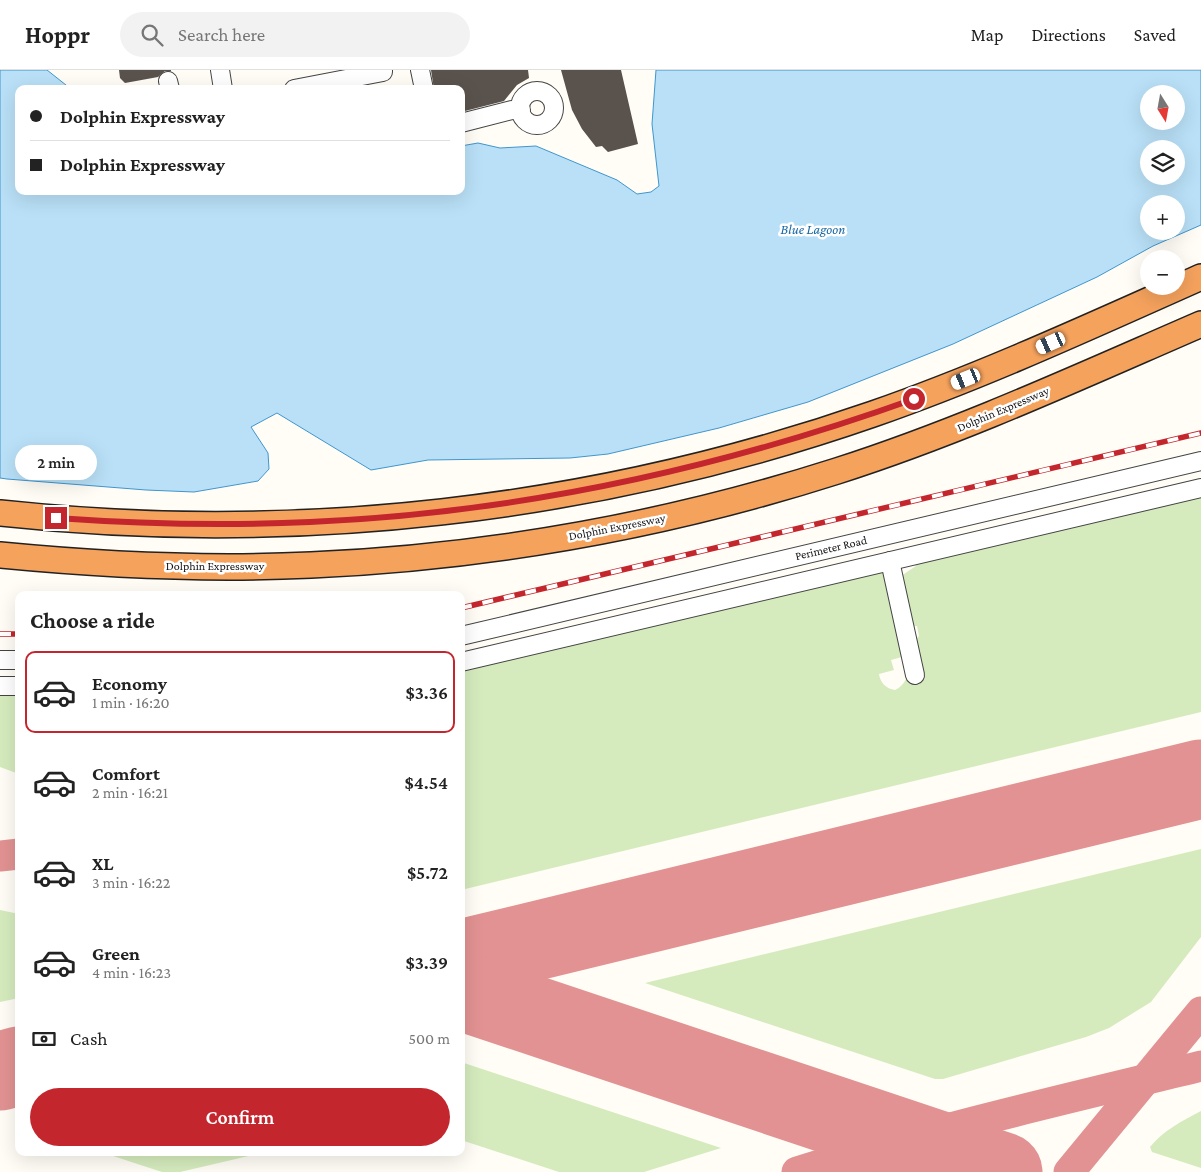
<!DOCTYPE html>
<meta charset="utf-8">
<style>
:root{--surface:#fff;--page:#f2f2f2;--text:#222;--muted:#767676;--line:#e0e0e0;--accent:#c4262e}
body{margin:0;font-family:"Crimson Pro",serif;background:var(--page);color:var(--text);height:100vh;display:flex;flex-direction:column;font-size:19px;white-space:nowrap}
*{box-sizing:border-box;margin:0}
p{font-size:16px;color:var(--muted)}
.icon{flex:none;width:28px;height:28px;fill:none;stroke:currentColor;stroke-width:2;stroke-linecap:round;stroke-linejoin:round}
.map{position:relative;flex:1;overflow:hidden}
.side{position:absolute;left:15px;top:521px;width:450px;height:565px;display:flex;flex-direction:column;background:var(--surface);border-radius:10px;box-shadow:0 5px 20px #0002}
.side>*{flex:none}
.hud{position:absolute;left:15px;top:15px;width:450px;height:110px;border-radius:10px;box-shadow:0 5px 20px #0002;display:grid;align-content:center;height:110px;padding:0 15px;background:var(--surface)}
.needle{width:32px;rotate:169deg}
.buttons{position:absolute;left:1140px;top:15px;display:grid;gap:10px}
.buttons a{display:grid;place-items:center;width:45px;height:45px;border-radius:50%;background:var(--surface);box-shadow:0 5px 20px #0002;font-size:25px}
.end{position:absolute;width:22px;height:22px;margin:-11px;border:6px solid #c4262e;background:#fff;box-shadow:0 0 0 2px #fff}
.from{border-radius:50%}
.bubble{position:absolute;height:35px;border-radius:18px;background:var(--surface);box-shadow:0 5px 20px #0002;font-size:16px;font-weight:600;line-height:35px;text-align:center}
.car{position:absolute;width:15px;height:30px;margin:-15px -8px;border-radius:6px;box-shadow:0 0 4px 1px #0007;background:linear-gradient(#fff 24%,#345 0 40%,#fff 0 76%,#345 0 86%,#fff 0)}
.hud b{display:flex;align-items:center;gap:18px;height:48px;font-size:19px}
.hud b+b{border-top:1px solid var(--line)}
.hud i{width:12px;height:12px;background:var(--text)}
ul{padding:0;list-style:none}
li{display:flex;align-items:center;gap:15px;height:82px;margin:0 10px 8px;padding:0 5px;border:2px solid transparent;border-radius:10px}
li div{flex:1}
li b{display:block;font-size:19px}
li em{font-style:normal;font-weight:600}
li.active{border-color:var(--accent)}
li>.icon{width:45px;height:45px;stroke-width:1.5}
h2{padding:0 15px;font-size:22px;line-height:60px}
.pay{display:flex;align-items:center;gap:12px;height:55px;padding:0 15px;font-size:19px}
.pay p{margin-inline-start:auto}
.action{display:flex;gap:10px;margin-top:auto;padding:10px 15px}
.action a{flex:1;height:58px;border-radius:30px;background:var(--accent);color:#fff;font-size:20px;font-weight:600;line-height:58px;text-align:center}
header{display:flex;align-items:center;gap:30px;box-sizing:border-box;height:70px;padding:0 25px;background:var(--surface);border-bottom:1px solid var(--line)}
header strong{font-size:24px}
nav{display:flex;gap:28px;margin-inline-start:auto;font-size:18px}
.search{width:350px;height:45px;background:var(--page);display:flex;align-items:center;gap:12px;box-sizing:border-box;padding:0 18px;border-radius:28px;color:var(--muted);font-size:19px}
.map>svg:first-child{display:block}
</style>
<header>
<strong>Hoppr</strong>
<div class="search"><svg class="icon" aria-label="search" viewBox="0 0 24 24"><circle cx="10" cy="10" r="6"/><path d="M15 15l6 6"/></svg>Search here</div>
<nav><a>Map</a><a>Directions</a><a>Saved</a></nav>
</header>
<div class="map">
<svg width="1201" height="1102" viewBox="0 0 1201 1102">
<rect width="100%" height="100%" fill="#fffdf5"/>
<g fill="#d5ebbd">
<path d="M1201,424V642L461,820V599L884,498L907,581L902,587L891,590L894,600L879,604C880,612 886,619 895,620C917,610 904,579 919,566L917,556H912L901,506L916,496L910,492Z"/>
<path d="M0,621H19V704L0,697Z"/>
<path d="M1201,779V867L1151,932L1109,958L1086,967L943,1009H935L645,913Z"/>
<path d="M0,840L19,844V928L0,932Z"/>
<path d="M461,992L721,1078L644,1102H559L461,1070Z"/>
<path d="M1201,1041V1098L1152,1082L1150,1077C1164,1060 1182,1051 1201,1041Z"/>
<path d="M104,1083H261L180,1102H162Z"/>
</g>
<path fill="#b9e0f7" stroke="#3f96cf" fill-rule="evenodd" d="M0,0H47L71,19H19V121H461V76L478,73L500,78L536,76L617,110L637,124L651,122L659,116L652,54L656,0H1201V155L1153,176L1097,207L953,274L808,332L719,358L608,384L570,388L428,390L371,400L277,343L251,357L268,383L269,399L258,411L194,422L146,420L7,409L0,408ZM1149,24H1176V51H1149ZM1149,79H1176V106H1149ZM1149,134H1176V161H1149Z"/>
<g fill="none" stroke-linecap="round" stroke-linejoin="round">
<g stroke="#e29292" stroke-width="31">
<path d="M0,786L19,784"/>
<path d="M0,1007L19,998"/>
<path d="M846,1096H877L939,1102"/>
<path d="M797,1102C930,1060 1066,1029 1201,996"/>
<path d="M1069,1102L1201,942"/>
</g>
<g stroke="#e29292" stroke-width="79">
<path d="M461,889L1201,709"/>
<path d="M461,921L1003,1102"/>
<path d="M0,1001L19,996"/>
</g>
</g>
<g fill="#5a524d">
<path d="M119,0H171V1H165L158,7L125,13L120,8Z"/>
<path d="M431,0H528L529,8L517,15L504,31L461,42V19H434Z"/>
<path d="M561,0H621L638,74L608,82L602,76L596,77L582,59L572,40Z"/>
</g>
<g fill="none" stroke-linecap="round" stroke-linejoin="round">
<defs>
<g id="minor">
<path d="M220,0L223,19"/>
<path d="M420,0L424,19"/>
<path d="M168,11L170,19"/>
<path d="M294,19L383,2V0"/>
<circle cx="537" cy="38" r="17"/>
<path d="M461,53L512,40H521"/>
<path d="M890,491L915,605"/>
<path d="M461,566L1201,391"/>
<path d="M0,590H19"/>
<path d="M461,592L1201,418"/>
<path d="M0,616H19"/>
</g>
<g id="highway">
<path d="M0,443C294,475 594,441 873,344C985,305 1093,255 1201,207"/>
<path d="M0,485C103,495 207,500 311,495C489,487 668,455 837,401C962,361 1081,306 1201,254"/>
</g>
</defs>
<use href="#minor" stroke="#444" stroke-width="20"/>
<use href="#highway" stroke="#222" stroke-width="28"/>
<use href="#minor" stroke="#fff" stroke-width="18"/>
<use href="#highway" stroke="#f5a25d" stroke-width="25"/>
<defs>
<g id="rail">
<path d="M461,538L1201,363"/>
<path d="M0,564H19"/>
</g>
</defs>
<use href="#rail" stroke="#c4262e" stroke-width="5.5"/>
<use href="#rail" stroke="#fff" stroke-width="4" stroke-dasharray="11" stroke-linecap="butt"/>
</g>
<g fill="none" stroke-linecap="round" stroke-linejoin="round">
<path stroke="#c4262e" stroke-width="6" d="M56,448C141,454 226,456 310,452C517,443 719,399 914,329"/>
</g>
<g text-anchor="middle" stroke-width="5" stroke-linejoin="round" paint-order="stroke">
<g font-size="12" fill="#111" stroke="#fff">
<text transform="translate(1003 339) rotate(-23)" y="4">Dolphin Expressway</text>
<text transform="translate(617 457) rotate(-11)" y="4">Dolphin Expressway</text>
<text transform="translate(831 478) rotate(-13)" y="4">Perimeter Road</text>
<text x="215" y="500">Dolphin Expressway</text>
</g>
<g font-size="14" font-style="italic" fill="#1768a6" stroke="#fff">
<text x="813" y="164">Blue Lagoon</text>
</g>
</g>
</svg>
<div class="buttons">
<a><svg class="needle" viewBox="-14 -14 28 28"><path d="M0-13l5 13h-10z" fill="#e53935"/><path d="M0 13l5-13h-10z" fill="#767676"/></svg></a>
<a><svg class="icon" aria-label="layers" viewBox="0 0 24 24"><path d="M12 4l9 5-9 5-9-5zM3 14l9 5 9-5"/></svg></a>
<a>+</a>
<a>−</a>
</div>
<i class="end from" style="left:914px;top:329px"></i>
<i class="end" style="left:56px;top:448px"></i>
<div class="bubble" style="left:15px;top:375px;width:82px">2 min</div>
<i class="car" style="left:1051px;top:273px;rotate:246deg"></i>
<i class="car" style="left:966px;top:309px;rotate:248deg"></i>
<div class="hud">
<b><i class="from"></i>Dolphin Expressway</b>
<b><i></i>Dolphin Expressway</b>
</div>
<section class="side">
<h2>Choose a ride</h2>
<ul>
<li class="active"><svg class="icon" aria-label="car" viewBox="0 0 24 24"><path d="M5 17H2v-5l4-1 3-4h7l3 4 3 1v5h-3M9 17h6M6 11h13"/><circle cx="7" cy="17" r="2"/><circle cx="17" cy="17" r="2"/></svg><div><b>Economy</b><p>1 min · 16:20</p></div><em>$3.36</em></li>
<li><svg class="icon" aria-label="car" viewBox="0 0 24 24"><path d="M5 17H2v-5l4-1 3-4h7l3 4 3 1v5h-3M9 17h6M6 11h13"/><circle cx="7" cy="17" r="2"/><circle cx="17" cy="17" r="2"/></svg><div><b>Comfort</b><p>2 min · 16:21</p></div><em>$4.54</em></li>
<li><svg class="icon" aria-label="car" viewBox="0 0 24 24"><path d="M5 17H2v-5l4-1 3-4h7l3 4 3 1v5h-3M9 17h6M6 11h13"/><circle cx="7" cy="17" r="2"/><circle cx="17" cy="17" r="2"/></svg><div><b>XL</b><p>3 min · 16:22</p></div><em>$5.72</em></li>
<li><svg class="icon" aria-label="car" viewBox="0 0 24 24"><path d="M5 17H2v-5l4-1 3-4h7l3 4 3 1v5h-3M9 17h6M6 11h13"/><circle cx="7" cy="17" r="2"/><circle cx="17" cy="17" r="2"/></svg><div><b>Green</b><p>4 min · 16:23</p></div><em>$3.39</em></li>
</ul>
<div class="pay"><svg class="icon" aria-label="cash" viewBox="0 0 24 24"><path d="M3 7h18v10H3z"/><circle cx="12" cy="12" r="2"/></svg>Cash<p>500 m</p></div>
<div class="action"><a>Confirm</a></div>
</section>
</div>
